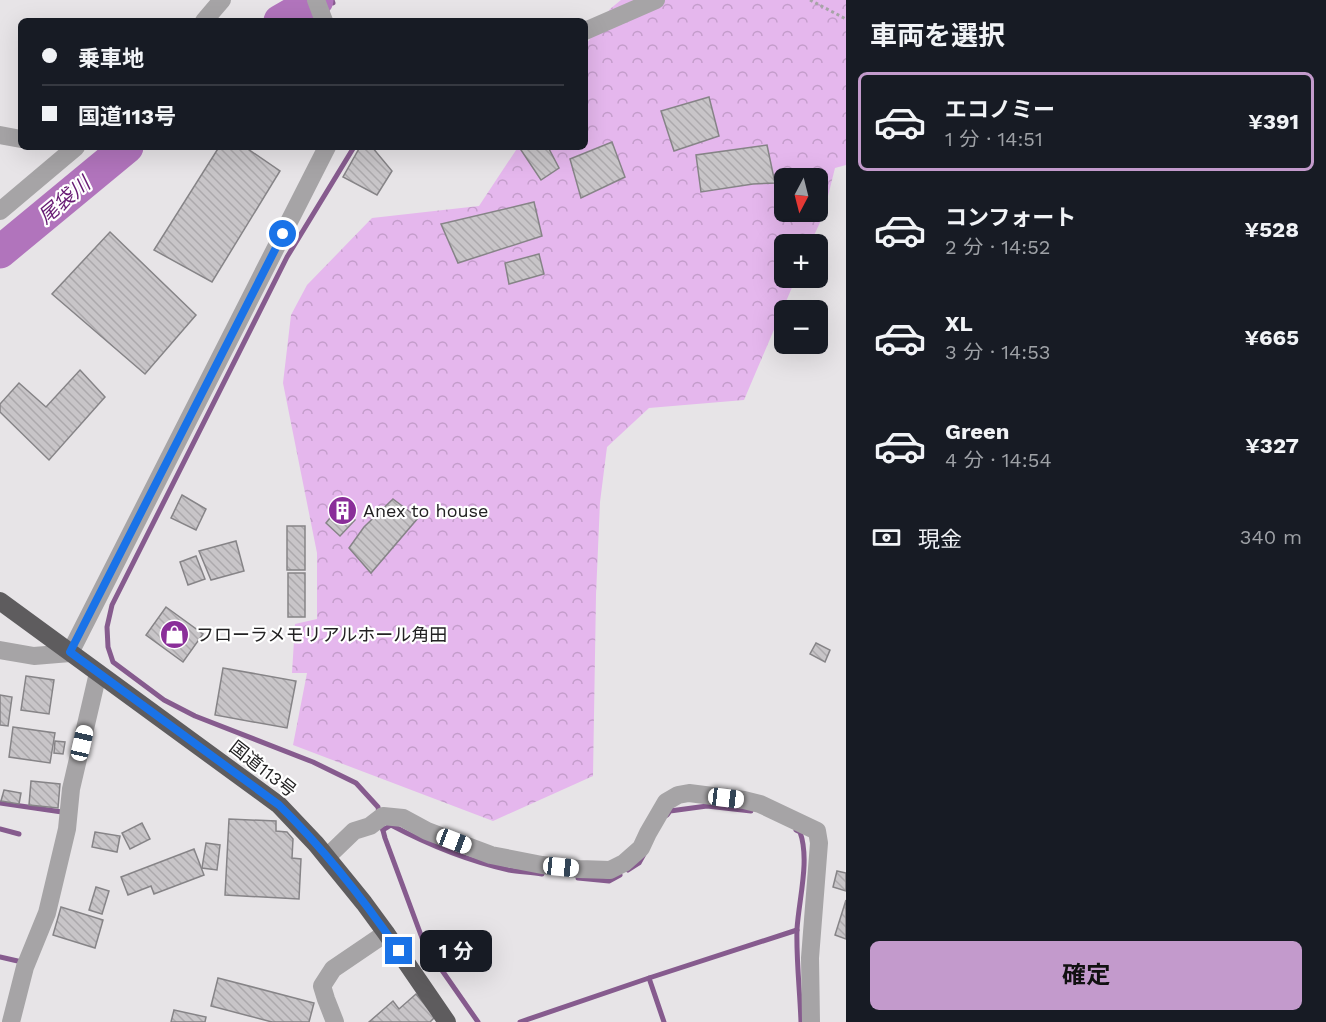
<!DOCTYPE html>
<html lang="ja">
<meta charset="utf-8">
<style>
:root{--surface:#171b24;--page:#20242c;--text:#f1f3f6;--muted:#9ea1a6;--line:#363941;--accent:#c39acc}
body{margin:0;font-family:"Work Sans","Noto Sans JP",sans-serif;background:var(--page);color:var(--text);height:100vh;display:flex;flex-direction:column;font-size:22px;white-space:nowrap}
*{box-sizing:border-box;margin:0}
p{font-size:20px;color:var(--muted)}
.icon{flex:none;width:33px;height:33px;fill:none;stroke:currentColor;stroke-width:2;stroke-linecap:round;stroke-linejoin:round}
.map{position:relative;flex:1;overflow:hidden}
.side{display:flex;flex-direction:column;background:var(--surface);width:480px}
.side>*{flex:none}
.banner{position:absolute;left:18px;top:18px;width:570px;height:132px;border-radius:9px;box-shadow:0 6px 24px #0002;display:grid;align-content:center;height:132px;padding:0 24px;background:var(--surface)}
.needle{width:39px;rotate:187deg}
.fabs{position:absolute;left:774px;top:168px;display:grid;gap:12px}
.fabs a{display:grid;place-items:center;width:54px;height:54px;border-radius:9px;background:var(--surface);box-shadow:0 6px 24px #0002;font-size:30px}
.end{position:absolute;width:27px;height:27px;margin:-14px;border:8px solid #1a73e8;background:#fff;box-shadow:0 0 0 3px #fff}
.from{border-radius:50%}
.bubble{position:absolute;height:42px;border-radius:9px;background:var(--surface);box-shadow:0 6px 24px #0002;font-size:20px;font-weight:700;line-height:42px;text-align:center}
.car{position:absolute;width:18px;height:36px;margin:-18px -9px;border-radius:8px;box-shadow:0 0 4px 2px #0007;background:linear-gradient(#fff 24%,#345 0 40%,#fff 0 76%,#345 0 86%,#fff 0)}
.banner b{display:flex;align-items:center;gap:21px;height:57px;font-size:22px}
.banner b+b{border-top:2px solid var(--line)}
.banner i{width:15px;height:15px;background:var(--text)}
ul{padding:0;list-style:none}
li{display:flex;align-items:center;gap:18px;height:99px;margin:0 12px 9px;padding:0 12px;border:3px solid transparent;border-radius:9px}
li div{flex:1}
li b{display:block;font-size:22px}
li em{font-style:normal;font-weight:700}
li.active{border-color:var(--accent)}
li>.icon{width:54px;height:54px;stroke-width:1.5}
h2{padding:0 24px;font-size:27px;line-height:72px}
.pay{display:flex;align-items:center;gap:15px;height:66px;padding:0 24px;font-size:22px}
.pay p{margin-inline-start:auto}
.action{display:flex;gap:12px;margin-top:auto;padding:12px 24px}
.action a{flex:1;height:69px;border-radius:9px;background:var(--accent);color:#111;font-size:24px;font-weight:700;line-height:69px;text-align:center}
main{display:flex;flex:1;min-height:0}
.map>svg:first-child{display:block}
</style>
<main>
<div class="map">
<svg width="846" height="1022" viewBox="0 0 846 1022">
<defs>
<pattern id="forest-crowns" width="20" height="18" patternUnits="userSpaceOnUse" patternTransform="scale(1.5)"><rect width="20" height="18" fill="#e5b7ed"/><path d="M2 6a3 3 0 1 1 6 0M12 15a3 3 0 1 1 6 0" fill="none" stroke="#c49dcb"/></pattern>
<pattern id="building-back-hatch" width="6" height="6" patternUnits="userSpaceOnUse" patternTransform="scale(1.5)"><rect width="6" height="6" fill="#c8c5c8"/><path d="M-1 5l2 2M0 0l6 6M5-1l2 2" fill="none" stroke="#aca9ac"/></pattern>
</defs>
<rect width="100%" height="100%" fill="#e7e4e7"/>
<path fill="url(#forest-crowns)" fill-rule="evenodd" d="M621,0H846V165L835,168L823,216L810,244H784V278H796L744,400L649,408L607,447L600,502L596,595L593,776L493,821L293,745L307,673H292L295,624L317,619V553L283,383L291,315L307,285L372,218L479,206L518,147H585V46L610,9ZM784,178H818V212H784Z"/>
<g fill="none" stroke-linecap="round" stroke-linejoin="round">
<g stroke="#865b8e" stroke-width="5">
<path d="M332,0L333,3"/>
<path d="M354,147L287,257L112,605L107,627L108,647L113,662L164,700L195,716L313,762L356,783L378,807L379,814"/>
<path d="M0,803L62,812"/>
<path d="M667,815L670,811L707,806L751,811"/>
<path d="M381,823L385,838L425,946L478,1022"/>
<path d="M0,829L19,834"/>
<path d="M383,830L391,825C427,844 469,861 509,870C519,872 531,872 542,874"/>
<path d="M796,830L800,832C810,860 799,898 797,929C796,958 800,992 801,1022"/>
<path d="M628,870L639,863L644,854"/>
<path d="M578,878L609,881L620,875"/>
<path d="M0,957L22,962"/>
<path d="M649,978L664,1022"/>
<path d="M520,1022L649,978L797,930"/>
</g>
<g stroke="#b174bc" stroke-width="33">
<path d="M280,21L317,0"/>
<path d="M0,252L127,147"/>
</g>
</g>
<g fill="url(#building-back-hatch)" stroke="#868487" stroke-width="1.5">
<path d="M709,97L719,136L674,151L661,111Z"/>
<path d="M612,142L625,177L581,198L570,159Z"/>
<path d="M767,145L775,183L753,184L701,192L696,155Z"/>
<path d="M219,147H245L280,171L212,282L154,250Z"/>
<path d="M360,147H372L392,171L377,195L343,177Z"/>
<path d="M519,147H548L559,168L541,180Z"/>
<path d="M534,202L542,236L458,263L441,224Z"/>
<path d="M110,232L196,315L145,374L52,294Z"/>
<path d="M539,254L544,274L509,284L505,263Z"/>
<path d="M80,370L105,397L49,460L0,412V404L19,383L46,407Z"/>
<path d="M182,495L206,509L196,530L171,518Z"/>
<path d="M393,499L418,518L371,573L349,548L364,527Z"/>
<path d="M342,503L355,520L340,536L326,523Z"/>
<rect x="287" y="526" width="18" height="44"/>
<path d="M236,541L244,571L211,580L199,551Z"/>
<path d="M196,556L205,579L188,585L180,562Z"/>
<rect x="288" y="573" width="17" height="44"/>
<path d="M166,607L203,634L183,662L146,635Z"/>
<path d="M816,643L830,650L825,662L810,654Z"/>
<path d="M223,668L296,681L287,728L215,715Z"/>
<path d="M26,676L54,680L49,714L21,710Z"/>
<path d="M0,695L12,697L8,726L0,725Z"/>
<path d="M13,727L55,733L50,763L9,757Z"/>
<path d="M55,741L65,742L63,754L54,753Z"/>
<path d="M31,781L60,784L58,808L29,805Z"/>
<path d="M4,790L21,793L19,804L1,801Z"/>
<path d="M229,819L276,821V831L287,832L293,839L292,858L301,859L299,899L225,895Z"/>
<path d="M142,823L150,839L130,849L122,833Z"/>
<path d="M95,832L120,836L117,852L92,847Z"/>
<path d="M206,843L220,845L217,870L202,868Z"/>
<path d="M194,849L204,875L154,894L151,886L128,895L121,877Z"/>
<path d="M837,871L846,873V891L833,887Z"/>
<path d="M96,887L109,891L102,914L89,910Z"/>
<path d="M846,900V939L835,935Z"/>
<path d="M61,907L103,920L95,948L53,935Z"/>
<path d="M218,978L314,1003L309,1022H272L211,1006Z"/>
<path d="M416,994L435,1017L430,1022H369L393,1001L399,1009Z"/>
<path d="M174,1010L206,1017L205,1022H171Z"/>
</g>
<g fill="none" stroke-linecap="round" stroke-linejoin="round">
<path stroke="#a6a4a6" stroke-width="3" stroke-dasharray="3 3" stroke-linecap="butt" d="M810,0L846,19"/>
<g stroke="#a6a4a6" stroke-width="18">
<path d="M316,0L324,21"/>
<path d="M204,21L222,0"/>
<path d="M585,31L656,0"/>
<path d="M0,135L21,139"/>
<path d="M0,211L76,147"/>
<path d="M0,650L34,656L70,653L327,147"/>
<path d="M327,857L354,831L370,826L383,816L403,818L427,831L491,855L542,865L579,869L610,870L624,863L641,848L648,833L666,802L678,795L689,793L744,800L760,804L817,831L819,843L810,958L811,1022"/>
<path d="M11,1022L25,967L47,913L67,829L71,789L98,673"/>
<path d="M335,1022L326,999L322,986L333,969L386,933"/>
</g>
<path stroke="#5e5c5e" stroke-width="18" d="M0,601L279,805L316,844L364,903L386,933L447,1022"/>
</g>
<g fill="none" stroke-linecap="round" stroke-linejoin="round">
<path stroke="#1a73e8" stroke-width="8" d="M283,234L70,652L279,805C323,848 364,900 399,951"/>
</g>
<defs>
<symbol id="building-disc" viewBox="-11 -11 22 22"><circle r="9.5" fill="#8a2e99" stroke="#fff"/><path d="M-4-6H4V6H1V3H-1V6H-4ZM-2.5-4.3h1.7v1.8h-1.7ZM.8-4.3h1.7v1.8H.8ZM-2.5-1h1.7V.8h-1.7ZM.8-1h1.7V.8H.8Z" fill="#fff"/></symbol>
<symbol id="shop-disc" viewBox="-11 -11 22 22"><circle r="9.5" fill="#8a2e99" stroke="#fff"/><path d="M-5-2.5h2.3a2.7 3.5 0 0 1 5.4 0H5L5.5 6h-11ZM-1.5-2.5h3a1.5 2.3 0 0 0-3 0Z" fill="#fff"/></symbol>
</defs>
<g fill-rule="evenodd">
<use href="#building-disc" x="326" y="494" width="33" height="33"/>
<use href="#shop-disc" x="158" y="618" width="33" height="33"/>
</g>
<g text-anchor="middle" stroke-width="4.5" stroke-linejoin="round" paint-order="stroke">
<g font-size="18" fill="#232223" stroke="#fff" text-anchor="start">
<text x="363" y="517">Anex to house</text>
<text x="196" y="641">フローラメモリアルホール角田</text>
</g>
<g font-size="18" fill="#232223" stroke="#fff">
<text transform="translate(263 769) rotate(38)" y="6">国道113号</text>
</g>
<g font-size="20" font-style="italic" fill="#671a73" stroke="#fff">
<text transform="translate(64 200) rotate(-40)" y="7">尾袋川</text>
</g>
</g>
</svg>
<div class="fabs">
<a><svg class="needle" viewBox="-14 -14 28 28"><path d="M0-13l5 13h-10z" fill="#e53935"/><path d="M0 13l5-13h-10z" fill="#9ea1a6"/></svg></a>
<a>+</a>
<a>−</a>
</div>
<i class="end from" style="left:283px;top:234px"></i>
<i class="end" style="left:399px;top:951px"></i>
<div class="bubble" style="left:420px;top:930px;width:72px">1 分</div>
<i class="car" style="left:82px;top:743px;rotate:13deg"></i>
<i class="car" style="left:726px;top:798px;rotate:97deg"></i>
<i class="car" style="left:454px;top:841px;rotate:111deg"></i>
<i class="car" style="left:561px;top:867px;rotate:96deg"></i>
<div class="banner">
<b><i class="from"></i>乗車地</b>
<b><i></i>国道113号</b>
</div>
</div>
<section class="side">
<h2>車両を選択</h2>
<ul>
<li class="active"><svg class="icon" aria-label="car" viewBox="0 0 24 24"><path d="M5 17H2v-5l4-1 3-4h7l3 4 3 1v5h-3M9 17h6M6 11h13"/><circle cx="7" cy="17" r="2"/><circle cx="17" cy="17" r="2"/></svg><div><b>エコノミー</b><p>1 分 · 14:51</p></div><em>¥391</em></li>
<li><svg class="icon" aria-label="car" viewBox="0 0 24 24"><path d="M5 17H2v-5l4-1 3-4h7l3 4 3 1v5h-3M9 17h6M6 11h13"/><circle cx="7" cy="17" r="2"/><circle cx="17" cy="17" r="2"/></svg><div><b>コンフォート</b><p>2 分 · 14:52</p></div><em>¥528</em></li>
<li><svg class="icon" aria-label="car" viewBox="0 0 24 24"><path d="M5 17H2v-5l4-1 3-4h7l3 4 3 1v5h-3M9 17h6M6 11h13"/><circle cx="7" cy="17" r="2"/><circle cx="17" cy="17" r="2"/></svg><div><b>XL</b><p>3 分 · 14:53</p></div><em>¥665</em></li>
<li><svg class="icon" aria-label="car" viewBox="0 0 24 24"><path d="M5 17H2v-5l4-1 3-4h7l3 4 3 1v5h-3M9 17h6M6 11h13"/><circle cx="7" cy="17" r="2"/><circle cx="17" cy="17" r="2"/></svg><div><b>Green</b><p>4 分 · 14:54</p></div><em>¥327</em></li>
</ul>
<div class="pay"><svg class="icon" aria-label="cash" viewBox="0 0 24 24"><path d="M3 7h18v10H3z"/><circle cx="12" cy="12" r="2"/></svg>現金<p>340 m</p></div>
<div class="action"><a>確定</a></div>
</section>
</main>
